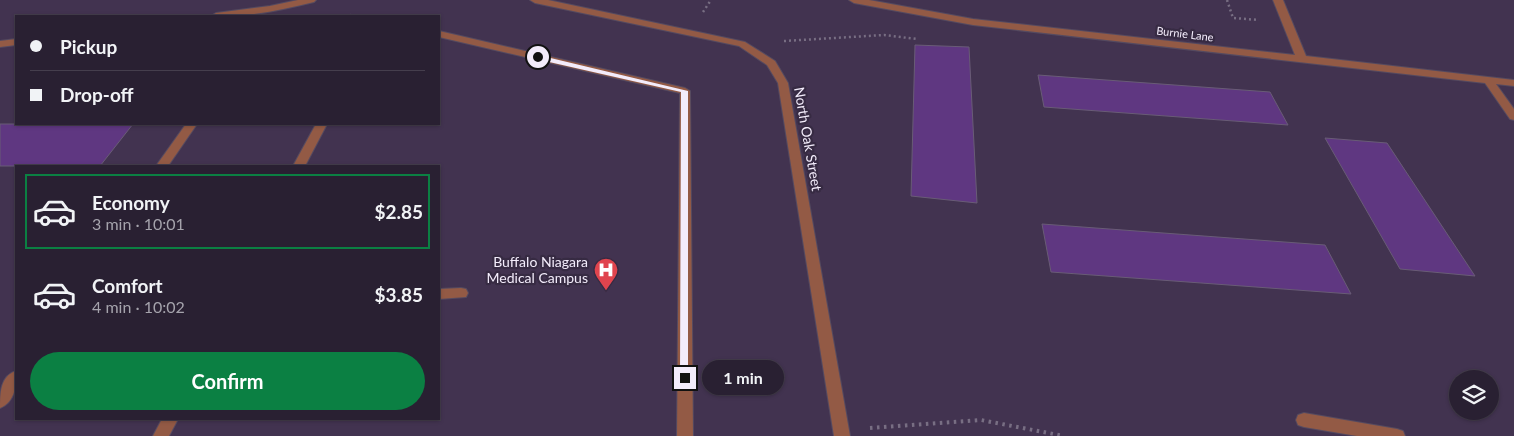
<!DOCTYPE html>
<meta charset="utf-8">
<style>
:root{--surface:#292032;--page:#31283a;--text:#f1f3f6;--muted:#a5a3ac;--line:#453e4d;--accent:#0b8043}
body{margin:0;font-family:Lato,sans-serif;background:var(--page);color:var(--text);height:100vh;display:flex;flex-direction:column;font-size:19px;white-space:nowrap}
*{box-sizing:border-box;margin:0}
p{font-size:16px;color:var(--muted)}
.icon{flex:none;width:28px;height:28px;fill:none;stroke:currentColor;stroke-width:2;stroke-linecap:round;stroke-linejoin:round}
.map{position:relative;flex:1;overflow:hidden}
.side{position:absolute;left:15px;top:165px;width:425px;height:255px;display:flex;flex-direction:column;background:var(--surface);border-radius:0px;box-shadow:0 1px 4px #0004,0 0 0 1px var(--line)}
.side>*{flex:none}
.top-card{position:absolute;left:15px;top:15px;width:425px;height:110px;border-radius:0px;box-shadow:0 1px 4px #0004,0 0 0 1px var(--line);display:grid;align-content:center;height:110px;padding:0 15px;background:var(--surface)}
.tools{position:absolute;left:1449px;top:370px;display:grid;gap:10px}
.tools a{display:grid;place-items:center;width:50px;height:50px;border-radius:50%;background:var(--surface);box-shadow:0 1px 4px #0004,0 0 0 1px var(--line);font-size:25px}
.end{position:absolute;width:22px;height:22px;margin:-11px;border:6px solid #f3ecfb;background:#111;box-shadow:0 0 0 2px #111}
.from{border-radius:50%}
.bubble{position:absolute;height:35px;border-radius:18px;background:var(--surface);box-shadow:0 1px 4px #0004,0 0 0 1px var(--line);font-size:16px;font-weight:700;line-height:35px;text-align:center}
.top-card b{display:flex;align-items:center;gap:18px;height:48px;font-size:19px}
.top-card b+b{border-top:1px solid var(--line)}
.top-card i{width:12px;height:12px;background:var(--text)}
ul{padding:9px 0 0;list-style:none}
li{display:flex;align-items:center;gap:15px;height:75px;margin:0 10px 8px;padding:0 5px;border:2px solid transparent;border-radius:0px}
li div{flex:1}
li b{display:block;font-size:19px}
li em{font-style:normal;font-weight:700}
li.selected{border-color:var(--accent)}
li>.icon{width:45px;height:45px;stroke-width:1.5}
.primary-button{display:flex;gap:10px;margin-top:auto;padding:10px 15px}
.primary-button a{flex:1;height:58px;border-radius:30px;background:var(--accent);color:#fff;font-size:20px;font-weight:700;line-height:58px;text-align:center}
.map>svg:first-child{display:block}
</style>
<div class="map">
<svg width="1514" height="436" viewBox="0 0 1514 436">
<rect width="100%" height="100%" fill="#372b43"/>
<path fill="#423350" fill-rule="evenodd" d="M0,0H1514V436H0ZM16,16H439V124H16ZM16,166H439V419H16ZM1458,379H1490V411H1458Z"/>
<g fill="#5f3781" stroke="#695c76">
<path d="M915,45L969,47L977,203L911,196Z"/>
<path d="M1038,75L1270,92L1288,125L1044,107Z"/>
<path d="M0,124H133L100,166H0Z"/>
<path d="M1325,138L1387,143L1475,276L1400,269Z"/>
<path d="M1042,224L1325,245L1351,294L1051,272Z"/>
</g>
<g fill="none" stroke-linecap="round" stroke-linejoin="round">
<defs>
<g id="minor">
<path d="M298,0H316L314,2C281,10 246,18 211,16L216,13L270,6Z"/>
<path d="M530,0H548L745,42L775,61L788,83L850,436H834L778,83L767,65L739,46L535,3Z"/>
<path d="M849,0H869L973,19L1295,55L1273,0H1283L1306,56L1514,80V86L1496,84L1514,109V120L1510,119L1485,83L973,25L854,3Z"/>
<path d="M439,31L685,88L690,91L693,436H677L680,93L439,37Z"/>
<path d="M16,39V45L0,47V41Z"/>
<path d="M186,124H197L168,166H156Z"/>
<path d="M316,124H327L305,166H293Z"/>
<path d="M461,288L466,289L468,293L466,297L439,299V289Z"/>
<path d="M16,371C17,384 15,402 0,408C0,394 0,376 16,371Z"/>
<path d="M1304,413L1397,429L1403,431L1405,436H1357L1304,427L1298,425L1296,420L1298,415Z"/>
<path d="M162,419H178L169,436H153Z"/>
</g>
</defs>
<use href="#minor" stroke="#554a60" stroke-width="2"/>
<g stroke="#786e83" stroke-width="2.5" stroke-dasharray="2 3" stroke-linecap="butt">
<path d="M1227,0L1233,18L1259,20"/>
<path d="M703,12L711,0"/>
<path d="M350,16L353,12"/>
<path d="M784,41L884,35L917,39"/>
</g>
<g stroke="#786e83" stroke-width="4" stroke-dasharray="2.5 4.5" stroke-linecap="butt">
<path d="M14,277H16"/>
<path d="M870,428L981,420L1064,436"/>
</g>
<use href="#minor" fill="#935a45" fill-rule="evenodd"/>
</g>
<path fill="#f3ecfb" d="M538,55L688,91V381L685,383L680,378L681,92L536,59V56Z"/>
<defs>
<symbol id="hospital-pin" viewBox="-11 -11 22 30"><path d="M0 17L-7.5 6A9.5 9.5 0 1 1 7.5 6Z" fill="#e0444e" stroke="#372b43"/><path d="M-5-5h3v3.5h4V-5h3V5h-3V1.5h-4V5h-3Z" fill="#fff"/></symbol>
</defs>
<g fill-rule="evenodd">
<use href="#hospital-pin" x="592" y="256" width="28" height="38"/>
</g>
<g text-anchor="middle" stroke-width="4.5" stroke-linejoin="round" paint-order="stroke">
<g font-size="11" fill="#f3ecfb" stroke="#372b43">
<text transform="translate(1185 34) rotate(7)" y="4">Burnie Lane</text>
</g>
<g font-size="14" fill="#f3ecfb" stroke="#372b43">
<text transform="translate(808 139) rotate(80)" y="5">North Oak Street</text>
</g>
<g font-size="14" fill="#f3ecfb" stroke="#372b43" text-anchor="end">
<text x="588" y="267">Buffalo Niagara<tspan x="588" dy="16">Medical Campus</tspan></text>
</g>
</g>
</svg>
<div class="tools">
<a><svg class="icon" aria-label="layers" viewBox="0 0 24 24"><path d="M12 4l9 5-9 5-9-5zM3 14l9 5 9-5"/></svg></a>
</div>
<i class="end from" style="left:538px;top:57px"></i>
<i class="end" style="left:685px;top:378px"></i>
<div class="bubble" style="left:702px;top:360px;width:82px">1 min</div>
<div class="top-card">
<b><i class="from"></i>Pickup</b>
<b><i></i>Drop-off</b>
</div>
<section class="side">
<ul>
<li class="selected"><svg class="icon" aria-label="car" viewBox="0 0 24 24"><path d="M5 17H2v-5l4-1 3-4h7l3 4 3 1v5h-3M9 17h6M6 11h13"/><circle cx="7" cy="17" r="2"/><circle cx="17" cy="17" r="2"/></svg><div><b>Economy</b><p>3 min · 10:01</p></div><em>$2.85</em></li>
<li><svg class="icon" aria-label="car" viewBox="0 0 24 24"><path d="M5 17H2v-5l4-1 3-4h7l3 4 3 1v5h-3M9 17h6M6 11h13"/><circle cx="7" cy="17" r="2"/><circle cx="17" cy="17" r="2"/></svg><div><b>Comfort</b><p>4 min · 10:02</p></div><em>$3.85</em></li>
</ul>
<div class="primary-button"><a>Confirm</a></div>
</section>
</div>
